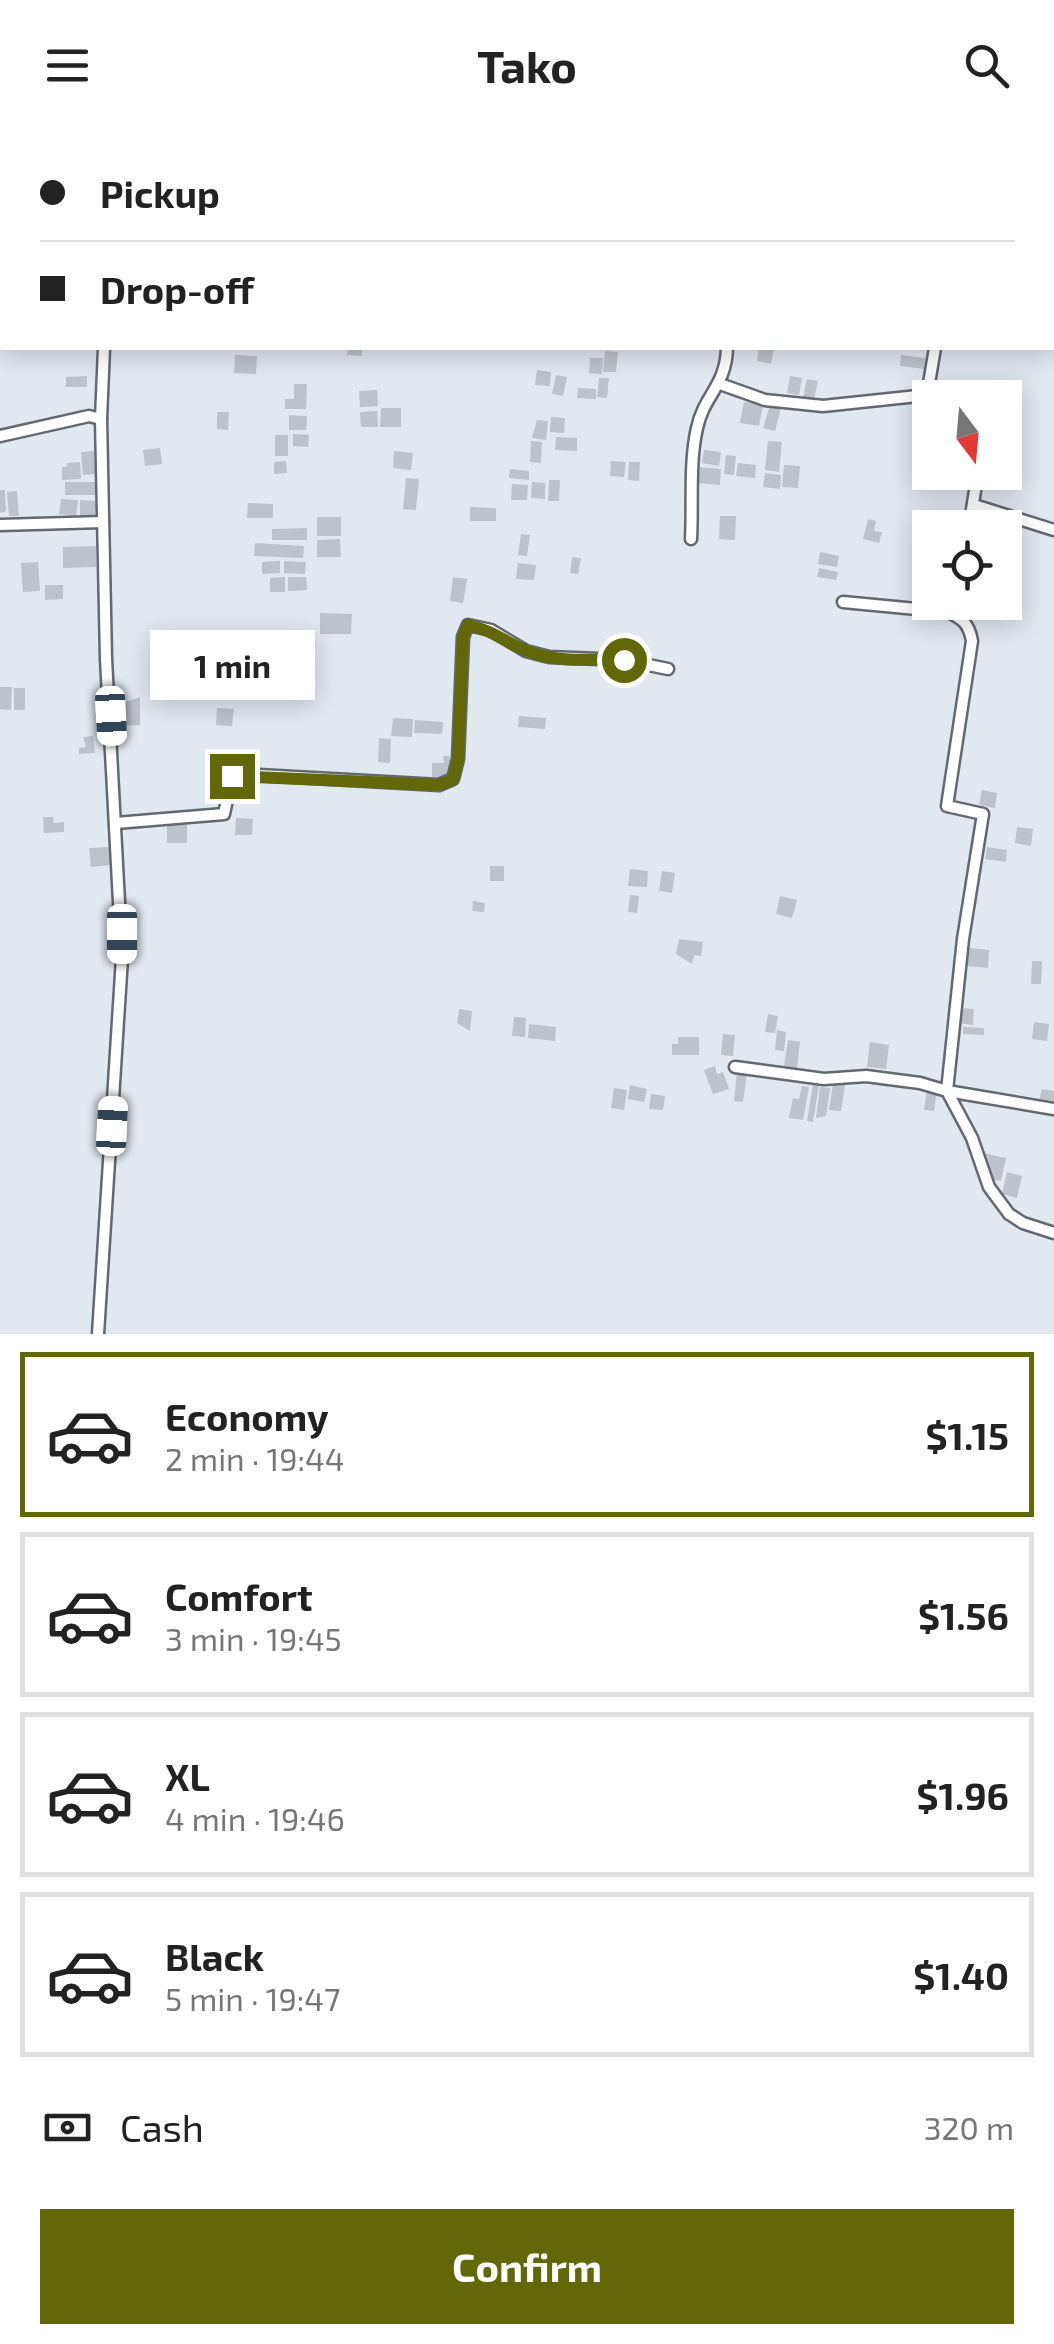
<!DOCTYPE html>
<meta charset="utf-8">
<style>
:root{--surface:#fff;--page:#f2f2f2;--text:#222;--muted:#767676;--line:#e0e0e0;--accent:#626707}
body{margin:0;font-family:"Exo 2",sans-serif;background:var(--page);color:var(--text);height:100vh;display:flex;flex-direction:column;font-size:38px;white-space:nowrap}
*{box-sizing:border-box;margin:0}
p{font-size:32px;color:var(--muted)}
.icon{flex:none;width:55px;height:55px;fill:none;stroke:currentColor;stroke-width:2;stroke-linecap:round;stroke-linejoin:round}
.map{position:relative;height:1204px;overflow:hidden}
.panel{display:flex;flex-direction:column;background:var(--surface);flex:1}
.panel>*{flex:none}
.banner{position:absolute;left:0px;top:0px;width:1055px;height:220px;box-shadow:0 5px 25px #0003;display:grid;align-content:center;height:220px;padding:0 40px;background:var(--surface)}
.needle{width:65px;rotate:164deg}
.controls{position:absolute;left:912px;top:250px;display:grid;gap:20px}
.controls a{display:grid;place-items:center;width:110px;height:110px;border-radius:0px;background:var(--surface);box-shadow:0 5px 25px #0003;font-size:50px}
.end{position:absolute;width:45px;height:45px;margin:-22px;border:12px solid #626707;background:#fff;box-shadow:0 0 0 5px #fff}
.from{border-radius:50%}
.bubble{position:absolute;height:70px;border-radius:0px;background:var(--surface);box-shadow:0 5px 25px #0003;font-size:32px;font-weight:700;line-height:70px;text-align:center}
.car{position:absolute;width:30px;height:60px;margin:-30px -15px;border-radius:12px;box-shadow:0 0 8px 2px #0007;background:linear-gradient(#fff 24%,#345 0 40%,#fff 0 76%,#345 0 86%,#fff 0)}
.banner b{display:flex;align-items:center;gap:35px;height:95px;font-size:38px}
.banner b+b{border-top:2px solid var(--line)}
.banner i{width:25px;height:25px;background:var(--text)}
ul{padding:18px 0 0;list-style:none}
li{display:flex;align-items:center;gap:30px;height:165px;margin:0 20px 15px;padding:0 20px;border:5px solid var(--line);border-radius:0px}
li div{flex:1}
li b{display:block;font-size:38px}
li em{font-style:normal;font-weight:700}
li.active{border-color:var(--accent)}
li>.icon{width:90px;height:90px;stroke-width:1.5}
.pay{display:flex;align-items:center;gap:25px;height:110px;padding:0 40px;font-size:38px}
.pay p{margin-inline-start:auto}
.action{display:flex;gap:20px;margin-top:auto;padding:20px 40px}
.action a{flex:1;height:115px;border-radius:0px;background:var(--accent);color:#fff;font-size:40px;font-weight:700;line-height:115px;text-align:center}
header{display:flex;justify-content:space-between;align-items:center;height:130px;padding:0 40px;background:var(--surface);font-size:45px;font-weight:700}
.map>svg:first-child{display:block}
</style>
<header><svg class="icon" aria-label="menu" viewBox="0 0 24 24"><path d="M4 6h16M4 12h16M4 18h16"/></svg>Tako<svg class="icon" aria-label="search" viewBox="0 0 24 24"><circle cx="10" cy="10" r="6"/><path d="M15 15l6 6"/></svg></header>
<div class="map">
<svg width="1054" height="1204" viewBox="0 0 1054 1204">
<rect width="100%" height="100%" fill="#e1e8f0"/>
<g fill="#bdc3cb">
<path d="M348,218H362V226L347,225Z"/>
<path d="M759,218L774,219L771,234L757,231Z"/>
<path d="M605,221L618,222L616,242H603Z"/>
<path d="M235,225L257,226L256,244L234,243Z"/>
<path d="M901,225L925,228L924,239L900,236Z"/>
<path d="M590,228H603L602,244L589,243Z"/>
<path d="M537,240L551,242L550,256L535,255Z"/>
<path d="M556,245L567,247L563,266L552,264Z"/>
<path d="M87,246V257H66V247Z"/>
<path d="M790,246L802,248L799,265L787,263Z"/>
<path d="M599,248H609L607,268L597,267Z"/>
<path d="M807,249L818,251L814,269L803,267Z"/>
<path d="M294,254H307L306,279H285V269H294Z"/>
<path d="M578,258L596,259V269L577,268Z"/>
<path d="M377,260L378,276L360,277L359,261Z"/>
<path d="M744,272L763,275L759,296L740,293Z"/>
<path d="M770,275L781,278L775,301L763,298Z"/>
<path d="M381,278H401V297H380Z"/>
<path d="M377,281L378,297H361L360,282Z"/>
<path d="M217,282H229L228,300L217,299Z"/>
<path d="M289,285L307,286L306,300H289Z"/>
<path d="M551,287L565,288L564,303L550,302Z"/>
<path d="M537,290L548,291L546,310L532,308Z"/>
<path d="M293,304L309,305L308,317L293,316Z"/>
<rect x="275" y="305" width="13" height="21"/>
<path d="M556,307L577,308V321L555,320Z"/>
<path d="M531,311L542,312L541,333L530,332Z"/>
<path d="M768,311L782,312L779,342L765,340Z"/>
<path d="M160,318L162,334L145,336L143,320Z"/>
<path d="M704,320L721,322L719,336L702,333Z"/>
<path d="M94,321L96,344L83,345L81,322Z"/>
<path d="M394,321L413,323L411,340L393,338Z"/>
<path d="M726,325L736,326L734,345L724,344Z"/>
<path d="M286,331L287,343L274,344V332Z"/>
<path d="M611,331L626,332L624,347L610,346Z"/>
<path d="M80,332L81,349L62,350V337H67V333Z"/>
<path d="M629,332H640L639,351L628,350Z"/>
<path d="M738,333L756,335L755,348L736,346Z"/>
<path d="M784,335L800,336L798,358L782,357Z"/>
<path d="M698,337L721,339L720,355L697,353Z"/>
<path d="M510,339L529,341V350L509,348Z"/>
<path d="M765,343L781,345L780,359L763,357Z"/>
<path d="M406,348L419,349L416,380L403,379Z"/>
<path d="M549,350H560L559,371H548Z"/>
<rect x="65" y="352" width="30" height="13"/>
<path d="M532,352L545,353V369L531,368Z"/>
<path d="M512,354L528,355L527,370H511Z"/>
<path d="M0,360H5L6,381L0,383Z"/>
<path d="M17,361L19,386H9L7,362Z"/>
<path d="M61,369L78,370L76,386L59,384Z"/>
<path d="M80,370L96,371L95,386H80Z"/>
<path d="M248,373L273,374V388H247Z"/>
<path d="M470,377L496,378V391H470Z"/>
<path d="M720,386H736L735,410L719,409Z"/>
<rect x="317" y="387" width="24" height="19"/>
<path d="M868,389L876,391L874,401L882,402L879,413L863,409Z"/>
<path d="M307,398V410H272V399Z"/>
<path d="M521,404L530,405L527,426L518,425Z"/>
<path d="M340,409L341,427H317V410Z"/>
<path d="M255,413L304,416L303,428L254,426Z"/>
<path d="M96,416V437L63,438V417Z"/>
<path d="M921,420L930,421V437L919,436Z"/>
<path d="M820,422L839,426L837,437L818,434Z"/>
<path d="M572,427L581,428L578,444L570,443Z"/>
<path d="M280,431V443L262,444V432Z"/>
<path d="M284,431L306,432L305,444L284,443Z"/>
<path d="M38,432L40,461L23,462L21,433Z"/>
<path d="M518,433L536,435L534,450L516,449Z"/>
<path d="M819,438L838,442L836,450L817,447Z"/>
<path d="M285,447V462H270V448Z"/>
<path d="M288,447H306L307,460L288,461Z"/>
<path d="M453,447L467,449L463,473L450,471Z"/>
<path d="M45,455H63V469L45,470Z"/>
<path d="M320,483L352,484L351,504H320Z"/>
<path d="M0,557H12L11,580L0,579Z"/>
<rect x="14" y="558" width="11" height="22"/>
<path d="M140,567V595L117,596L116,575Z"/>
<path d="M217,578L234,579L232,596L216,595Z"/>
<path d="M519,586L546,588L545,599L518,597Z"/>
<path d="M393,588L413,589L412,607L391,606Z"/>
<path d="M415,590L443,592L442,604L414,603Z"/>
<path d="M93,606L95,623L79,624V618L86,617L83,607Z"/>
<path d="M379,608L391,609L390,633L378,632Z"/>
<path d="M443,626H450V642L444,647H432V633H444Z"/>
<path d="M982,660L997,663L995,678L979,675Z"/>
<path d="M43,687H53L54,693L64,692V702L44,703Z"/>
<path d="M236,688L253,689L252,705H235Z"/>
<rect x="167" y="695" width="20" height="18"/>
<path d="M1017,697L1033,699L1031,716L1015,713Z"/>
<path d="M110,717L111,735L91,737L89,718Z"/>
<path d="M987,717L1007,720L1006,732L985,729Z"/>
<rect x="490" y="736" width="14" height="15"/>
<path d="M630,739L648,741L647,757L628,756Z"/>
<path d="M662,741L675,743L672,763L659,761Z"/>
<path d="M630,765L639,766L637,783L628,782Z"/>
<path d="M780,766L797,770L792,788L776,784Z"/>
<path d="M473,771L485,773L484,782L472,781Z"/>
<path d="M679,809L703,812L701,826L694,825L692,834L676,824Z"/>
<path d="M969,818L989,820L988,838L967,836Z"/>
<path d="M1032,831H1042L1041,854H1031Z"/>
<path d="M959,878L974,879L973,895L957,893Z"/>
<path d="M459,879L472,881L470,901L457,893Z"/>
<path d="M768,884L778,886L775,903L765,902Z"/>
<path d="M514,887L526,888L525,907L512,906Z"/>
<path d="M1034,892L1049,894L1047,911L1032,909Z"/>
<path d="M529,894L556,897L555,911L528,908Z"/>
<path d="M963,897L984,898V905L963,904Z"/>
<path d="M777,900L786,902L784,921L775,920Z"/>
<path d="M723,904L735,905L733,926L721,925Z"/>
<path d="M678,907H699V925H672V914H678Z"/>
<path d="M788,910L800,912L797,938L784,936Z"/>
<path d="M870,912L889,915L886,939L867,937Z"/>
<path d="M715,936L717,944L723,942L729,959L713,964L704,940Z"/>
<path d="M737,942L747,943L743,972L734,971Z"/>
<path d="M813,954L819,955L813,992L807,991Z"/>
<path d="M833,954L845,955L841,981L829,980Z"/>
<path d="M630,955L647,959L644,972L628,969Z"/>
<path d="M802,956L809,957L803,990L789,988L793,968L799,969Z"/>
<path d="M820,957L830,958L826,986L816,988Z"/>
<path d="M614,958L627,960L624,980L611,978Z"/>
<path d="M1042,959L1054,961V974L1039,971Z"/>
<path d="M927,960L937,962L934,981L924,980Z"/>
<path d="M651,964L665,966L663,980L649,979Z"/>
<path d="M983,1023L1006,1028L1001,1051L990,1049Z"/>
<path d="M1007,1042L1022,1046L1017,1068L1002,1064Z"/>
</g>
<g fill="none" stroke-linecap="round" stroke-linejoin="round">
<defs>
<g id="minor">
<path d="M720,254L765,270L823,276L927,265L943,268"/>
<path d="M927,265L935,218"/>
<path d="M0,306L89,286L101,289"/>
<path d="M974,375L1054,400"/>
<path d="M0,395L103,392"/>
<path d="M969,398L978,342"/>
<path d="M691,409C693,373 689,333 697,298C704,265 726,256 727,218"/>
<path d="M843,472L948,482C963,489 969,494 972,511L947,676L983,684L963,809L947,961L1054,979"/>
<path d="M116,693L224,684L232,646L259,645L439,655L453,649L458,629L463,507L468,495L491,500L526,521L549,527L624,530L668,539"/>
<path d="M735,937L824,949L866,946L920,953L947,961L972,1008L989,1057L1009,1084L1023,1093L1054,1103"/>
<path d="M98,1204L122,828L106,529L101,289L104,218"/>
</g>
</defs>
<use href="#minor" stroke="#636970" stroke-width="15"/>
<use href="#minor" stroke="#fff" stroke-width="10"/>
</g>
<g fill="none" stroke-linecap="round" stroke-linejoin="round">
<path stroke="#626707" stroke-width="12" d="M232,646L439,655L453,650L458,629L463,507L468,495C495,501 504,512 527,521C555,533 593,529 624,530"/>
</g>
</svg>
<div class="controls">
<a><svg class="needle" viewBox="-14 -14 28 28"><path d="M0-13l5 13h-10z" fill="#e53935"/><path d="M0 13l5-13h-10z" fill="#767676"/></svg></a>
<a><svg class="icon" aria-label="locate" viewBox="0 0 24 24"><circle cx="12" cy="12" r="6"/><path d="M12 2v4M12 18v4M2 12h4M18 12h4"/></svg></a>
</div>
<i class="end from" style="left:624px;top:530px"></i>
<i class="end" style="left:232px;top:646px"></i>
<div class="bubble" style="left:150px;top:500px;width:165px">1 min</div>
<i class="car" style="left:111px;top:586px;rotate:177deg"></i>
<i class="car" style="left:122px;top:804px;rotate:180deg"></i>
<i class="car" style="left:112px;top:996px;rotate:3deg"></i>
<div class="banner">
<b><i class="from"></i>Pickup</b>
<b><i></i>Drop-off</b>
</div>
</div>
<section class="panel">
<ul>
<li class="active"><svg class="icon" aria-label="car" viewBox="0 0 24 24"><path d="M5 17H2v-5l4-1 3-4h7l3 4 3 1v5h-3M9 17h6M6 11h13"/><circle cx="7" cy="17" r="2"/><circle cx="17" cy="17" r="2"/></svg><div><b>Economy</b><p>2 min · 19:44</p></div><em>$1.15</em></li>
<li><svg class="icon" aria-label="car" viewBox="0 0 24 24"><path d="M5 17H2v-5l4-1 3-4h7l3 4 3 1v5h-3M9 17h6M6 11h13"/><circle cx="7" cy="17" r="2"/><circle cx="17" cy="17" r="2"/></svg><div><b>Comfort</b><p>3 min · 19:45</p></div><em>$1.56</em></li>
<li><svg class="icon" aria-label="car" viewBox="0 0 24 24"><path d="M5 17H2v-5l4-1 3-4h7l3 4 3 1v5h-3M9 17h6M6 11h13"/><circle cx="7" cy="17" r="2"/><circle cx="17" cy="17" r="2"/></svg><div><b>XL</b><p>4 min · 19:46</p></div><em>$1.96</em></li>
<li><svg class="icon" aria-label="car" viewBox="0 0 24 24"><path d="M5 17H2v-5l4-1 3-4h7l3 4 3 1v5h-3M9 17h6M6 11h13"/><circle cx="7" cy="17" r="2"/><circle cx="17" cy="17" r="2"/></svg><div><b>Black</b><p>5 min · 19:47</p></div><em>$1.40</em></li>
</ul>
<div class="pay"><svg class="icon" aria-label="cash" viewBox="0 0 24 24"><path d="M3 7h18v10H3z"/><circle cx="12" cy="12" r="2"/></svg>Cash<p>320 m</p></div>
<div class="action"><a>Confirm</a></div>
</section>
